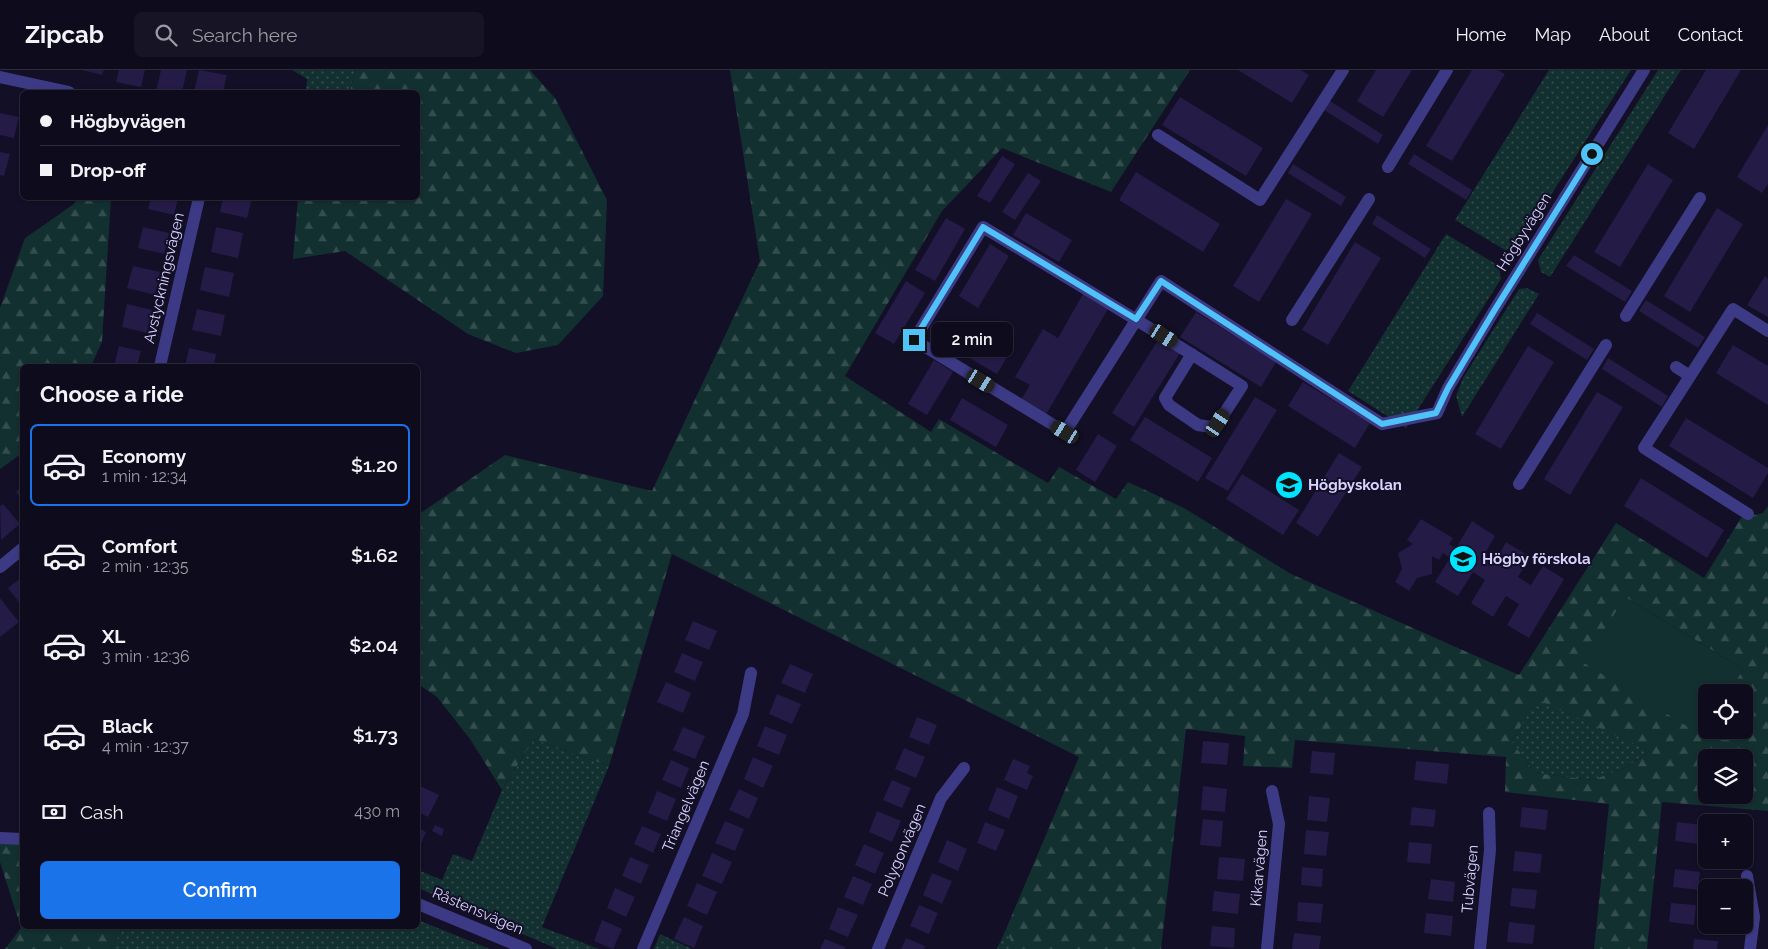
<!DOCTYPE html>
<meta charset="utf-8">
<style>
:root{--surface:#0e0b1c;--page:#171425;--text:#f1f3f6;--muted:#9b9ba3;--line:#2e2b3b;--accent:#1a73e8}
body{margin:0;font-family:Raleway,sans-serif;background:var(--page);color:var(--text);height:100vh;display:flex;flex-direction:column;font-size:19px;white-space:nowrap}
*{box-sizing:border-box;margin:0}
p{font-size:16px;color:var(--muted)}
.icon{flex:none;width:28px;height:28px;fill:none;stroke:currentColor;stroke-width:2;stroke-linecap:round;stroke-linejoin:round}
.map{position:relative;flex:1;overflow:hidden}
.details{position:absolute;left:20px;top:294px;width:400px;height:565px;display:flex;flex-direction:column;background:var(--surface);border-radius:8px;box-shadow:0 1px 4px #0004,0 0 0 1px var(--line)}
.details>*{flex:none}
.top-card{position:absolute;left:20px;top:20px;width:400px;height:110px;border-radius:8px;box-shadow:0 1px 4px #0004,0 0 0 1px var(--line);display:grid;align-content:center;height:110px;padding:0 20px;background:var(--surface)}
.fabs{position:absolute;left:1698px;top:614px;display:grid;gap:10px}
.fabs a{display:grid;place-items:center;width:55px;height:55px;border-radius:8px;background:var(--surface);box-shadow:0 1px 4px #0004,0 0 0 1px var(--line);font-size:25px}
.end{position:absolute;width:22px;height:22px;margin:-11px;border:6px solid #4fc3f7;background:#111;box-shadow:0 0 0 2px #111}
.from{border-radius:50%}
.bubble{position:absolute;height:35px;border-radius:8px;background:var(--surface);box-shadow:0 1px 4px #0004,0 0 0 1px var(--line);font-size:16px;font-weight:600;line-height:35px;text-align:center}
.car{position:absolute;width:15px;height:30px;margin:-15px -8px;border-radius:6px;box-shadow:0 0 4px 1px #0007;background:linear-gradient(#222 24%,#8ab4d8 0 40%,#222 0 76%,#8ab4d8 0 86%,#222 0)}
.top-card b{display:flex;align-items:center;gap:18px;height:48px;font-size:19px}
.top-card b+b{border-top:1px solid var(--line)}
.top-card i{width:12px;height:12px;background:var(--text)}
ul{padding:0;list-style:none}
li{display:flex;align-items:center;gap:15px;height:82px;margin:0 10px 8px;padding:0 10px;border:2px solid transparent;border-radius:8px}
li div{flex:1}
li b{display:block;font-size:19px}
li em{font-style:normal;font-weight:600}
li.on{border-color:var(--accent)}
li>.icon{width:45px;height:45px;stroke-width:1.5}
h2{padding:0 20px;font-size:22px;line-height:60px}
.pay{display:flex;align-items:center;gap:12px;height:55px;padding:0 20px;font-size:19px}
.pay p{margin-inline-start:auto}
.button{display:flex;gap:10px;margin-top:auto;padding:10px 20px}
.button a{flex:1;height:58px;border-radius:8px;background:var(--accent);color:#fff;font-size:20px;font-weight:600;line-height:58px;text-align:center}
header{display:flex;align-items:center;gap:30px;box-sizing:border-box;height:70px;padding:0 25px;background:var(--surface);border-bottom:1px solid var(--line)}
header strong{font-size:24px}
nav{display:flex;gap:28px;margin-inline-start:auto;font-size:18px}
.search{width:350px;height:45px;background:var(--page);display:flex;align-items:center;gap:12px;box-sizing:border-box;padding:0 18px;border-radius:8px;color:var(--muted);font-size:19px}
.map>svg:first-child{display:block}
</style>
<header>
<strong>Zipcab</strong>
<div class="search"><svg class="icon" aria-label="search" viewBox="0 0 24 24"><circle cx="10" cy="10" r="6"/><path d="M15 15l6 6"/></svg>Search here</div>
<nav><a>Home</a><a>Map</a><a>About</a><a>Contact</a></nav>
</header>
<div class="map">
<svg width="1768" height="879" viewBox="0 0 1768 879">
<defs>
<pattern id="grass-dots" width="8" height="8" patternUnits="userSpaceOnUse" patternTransform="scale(1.25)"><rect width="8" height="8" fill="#12302f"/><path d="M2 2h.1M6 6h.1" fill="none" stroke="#344d4e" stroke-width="1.8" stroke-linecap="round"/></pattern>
<pattern id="forest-firs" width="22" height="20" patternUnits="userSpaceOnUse" patternTransform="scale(1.25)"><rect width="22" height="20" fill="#12302f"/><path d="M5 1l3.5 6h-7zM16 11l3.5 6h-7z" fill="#344d4e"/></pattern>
</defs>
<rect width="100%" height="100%" fill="#130f26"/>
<g fill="url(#grass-dots)">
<path d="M292,0H355L350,22H306L307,9Z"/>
<path d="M1549,0H1631L1517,178L1505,180L1455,150Z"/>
<path d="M1658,0H1681L1550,207L1541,202L1538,190Z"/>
<path d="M1446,164L1499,196L1501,209L1406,358L1348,321Z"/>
<path d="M1527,218L1539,224L1462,347L1456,326L1463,308L1519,219Z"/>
<path d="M1536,628L1650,681L1625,698L1592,710L1535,703L1512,672Z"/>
<path d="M534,669L609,696L542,857L599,879H557L418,818V800L442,810L453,784L472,791L502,720Z"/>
<path d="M418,850L490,879H110L125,856H418Z"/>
<path d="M1006,859L1014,879H997Z"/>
<path d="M660,864L692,879H654Z"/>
</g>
<g fill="url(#forest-firs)" fill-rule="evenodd">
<path d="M355,0H530L555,28L607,130L603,226L558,275L516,283L468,264L345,181L293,189L298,128H418V22H350Z"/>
<path d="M730,0H1190L1111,122L1002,78L942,141L845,306L931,362L939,349L1048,413L1059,397L1116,429L1128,412L1184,438L1291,504L1519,605L1616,453L1704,508L1741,448L1763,443L1768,436V741L1662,732L1647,879H1594L1609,734L1505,722L1506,687L1295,670L1292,698L1243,696L1245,666L1186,659L1161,879H1014L1006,859L1079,687L672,484L609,696L534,669L502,720L470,669L437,627L418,614V445L505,385L652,421L760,191ZM1625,527L1743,599L1729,622H1744V660H1706L1703,665ZM1536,629L1650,681L1625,698L1592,710L1535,703L1512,672ZM1706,688H1744V725H1706Z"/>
<path d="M77,128H111L102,272L91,296H22V383L0,399V238L25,168L74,134Z"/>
<path d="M0,772L22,774V856H125L110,879H5L21,858L0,792Z"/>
</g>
<path fill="#12302f" d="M1625,527L1743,599L1729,622H1706V660L1703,666L1584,593Z"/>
<g fill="#241b47">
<path d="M82,0H104L102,5Z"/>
<path d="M119,0H145L141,17L116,12Z"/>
<path d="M161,0H187L182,22H164L156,21Z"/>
<path d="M199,0L227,5L223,22H194Z"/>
<path d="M1238,0H1301L1309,5L1292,33Z"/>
<path d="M1376,0H1412L1383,47L1357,31Z"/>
<path d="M1472,0H1498L1505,4L1452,91L1426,76Z"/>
<path d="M1706,0H1741L1694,79L1668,63Z"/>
<path d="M1180,27L1263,78L1246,106L1162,55Z"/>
<path d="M1330,31L1383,65L1378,74L1324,40Z"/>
<path d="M0,43L19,47L14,68L0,65Z"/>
<path d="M1768,55V114L1762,123L1737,107Z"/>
<path d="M0,82L10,84L4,106L0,105Z"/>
<path d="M1414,84L1472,120L1466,130L1408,94Z"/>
<path d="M1002,86L1015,94L990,133L977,126Z"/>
<path d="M1293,94L1346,127L1341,136L1288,103Z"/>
<path d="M1648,94L1673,110L1620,197L1594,182Z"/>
<path d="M1136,102L1220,154L1203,182L1119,130Z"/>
<path d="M1028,103L1041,111L1015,150L1002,142Z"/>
<path d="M151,128H178L174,145L148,139Z"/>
<path d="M223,128H252L247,148L220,142Z"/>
<path d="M1286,129L1312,144L1259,232L1233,216Z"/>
<path d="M1717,138L1743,154L1690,242L1664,226Z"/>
<path d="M1026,143L1072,170L1059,192L1013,165Z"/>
<path d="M1377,145L1431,179L1425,188L1372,154Z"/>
<path d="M946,148L965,159L935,211L915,200Z"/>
<path d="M143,157L169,163L164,184L138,178Z"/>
<path d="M216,157L243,163L238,188L211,182Z"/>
<path d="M1355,172L1381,188L1328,275L1302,260Z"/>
<path d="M990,174L1009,186L978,238L959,226Z"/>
<path d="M1574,185L1632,221L1625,232L1566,196Z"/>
<path d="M133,196L160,202L155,225L127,218Z"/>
<path d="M205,197L234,203L229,227L200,220Z"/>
<path d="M1765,206L1768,209V247L1747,235Z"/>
<path d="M906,211L925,223L894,274L875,263Z"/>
<path d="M1083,224L1108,239L1044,348L1019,333L1030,315L1015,307L1043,259L1058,268Z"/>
<path d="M1646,230L1705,267L1698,278L1639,241Z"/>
<path d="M127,234L152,240L147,263L122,257Z"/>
<path d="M197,239L225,245L221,266L192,260Z"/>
<path d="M1196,242L1276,292L1261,317L1180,267Z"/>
<path d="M1537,243L1594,279L1587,290L1530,254Z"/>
<path d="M964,255L1010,282L997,304L951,277Z"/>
<path d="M1158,270L1180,283L1134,357L1112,343Z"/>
<path d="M1733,275L1768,296V335L1716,303Z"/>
<path d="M119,276L141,281L137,296H114Z"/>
<path d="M1528,276L1554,292L1501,379L1475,364Z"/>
<path d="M189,278L216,284L214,296H185Z"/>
<path d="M1608,288L1668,326L1662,337L1602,299Z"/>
<path d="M934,290L953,302L927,345L908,334Z"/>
<path d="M1303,312L1370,353L1355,378L1288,336Z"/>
<path d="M1597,322L1623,337L1570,425L1544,409Z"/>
<path d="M1255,327L1277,340L1228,421L1205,408Z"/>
<path d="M962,328L1008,355L996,377L950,350Z"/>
<path d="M1145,347L1212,388L1198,412L1130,370Z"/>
<path d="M1686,348L1768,398V403L1753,428L1669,376Z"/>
<path d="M1098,364L1117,376L1095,412L1076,400Z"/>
<path d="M1339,383L1362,397L1318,467L1296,453Z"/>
<path d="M1242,404L1299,440L1283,465L1226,429Z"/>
<path d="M1641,408L1724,460L1707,488L1624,436Z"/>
<path d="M22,416V430L16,422Z"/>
<path d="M3,434L20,454L1,470L0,436Z"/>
<path d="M1421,449L1453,468L1449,474L1456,478L1472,451L1495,466L1484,485L1495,492L1506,472L1530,487L1518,507L1531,515L1543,496L1564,509L1529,568L1507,555L1519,534L1506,526L1493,547L1471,533L1485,510L1473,502L1458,526L1435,512L1450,488L1443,483L1439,490L1432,486V504L1417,508L1409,521L1395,512L1402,499L1398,483L1413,474L1407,470Z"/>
<path d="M22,507V536L8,518Z"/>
<path d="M0,528L19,552L0,567Z"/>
<path d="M693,551L717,561L709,580L685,570Z"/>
<path d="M682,583L703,592L695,611L674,602Z"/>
<path d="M790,594L813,604L805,623L781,613Z"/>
<path d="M666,612L691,623L683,643L657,632Z"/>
<path d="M777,624L801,634L792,654L769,644Z"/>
<path d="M917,647L937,655L929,675L909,667Z"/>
<path d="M765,656L787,665L779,685L757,676Z"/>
<path d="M683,657L705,666L695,689L673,680Z"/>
<path d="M1203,671L1229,673L1227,695L1201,693Z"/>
<path d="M904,678L925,687L916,708L895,699Z"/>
<path d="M1312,681L1335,683L1333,705L1310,703Z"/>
<path d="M753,687L773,696L763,718L744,709Z"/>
<path d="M1013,689L1030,696L1027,703L1033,706L1027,720L1004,710Z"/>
<path d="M671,690L689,698L681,718L662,710Z"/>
<path d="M1416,691L1449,694L1447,714L1414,710Z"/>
<path d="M892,710L911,718L902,738L883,730Z"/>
<path d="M418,715L439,725L428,747L418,742Z"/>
<path d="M1203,716L1227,719L1225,742L1201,740Z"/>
<path d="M997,717L1018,726L1009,749L988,740Z"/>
<path d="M739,719L758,728L749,749L729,740Z"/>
<path d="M657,721L676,729L667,751L648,743Z"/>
<path d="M1309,726L1330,728L1327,752L1307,750Z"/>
<path d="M1412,737L1436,740L1434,757L1410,755Z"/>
<path d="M1522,737L1548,740L1546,760L1520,757Z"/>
<path d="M877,741L901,751L892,772L869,762Z"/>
<path d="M1203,749L1223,751L1221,777L1200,775Z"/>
<path d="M725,751L744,759L735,781L715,773Z"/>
<path d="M985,752L1005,760L996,781L977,773Z"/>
<path d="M1677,752L1702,755L1700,774L1675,771Z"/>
<path d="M435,755L444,759L442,766L432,761Z"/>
<path d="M642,756L661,764L653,783L634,774Z"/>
<path d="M418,758L426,762L418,781Z"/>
<path d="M1306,760L1329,762L1326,786L1304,784Z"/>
<path d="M947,770L967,779L958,801L938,792Z"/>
<path d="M1409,772L1432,774L1430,794L1407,792Z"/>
<path d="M864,774L884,783L875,804L855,795Z"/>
<path d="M1515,781L1542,784L1540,803L1513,801Z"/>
<path d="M712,783L732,792L722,814L702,806Z"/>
<path d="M630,787L649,795L641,814L622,806Z"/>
<path d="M1219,787L1245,789L1243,811L1217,809Z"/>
<path d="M1302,797L1323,799L1322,817L1301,815Z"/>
<path d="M1675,799L1700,802L1698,820L1673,817Z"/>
<path d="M932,803L952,811L942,834L923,825Z"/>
<path d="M853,806L872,814L863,835L844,827Z"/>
<path d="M1431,809L1455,812L1453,832L1428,829Z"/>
<path d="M697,813L717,822L707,845L687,836Z"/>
<path d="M615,818L635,827L626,847L607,838Z"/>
<path d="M1512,818L1537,820L1535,839L1510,836Z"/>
<path d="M1214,821L1240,824L1238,844L1212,841Z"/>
<path d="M1298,832L1323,834L1321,853L1297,851Z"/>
<path d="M1671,833L1696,835L1694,855L1669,852Z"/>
<path d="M919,835L938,843L929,864L910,856Z"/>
<path d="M838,837L858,845L848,867L829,859Z"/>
<path d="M1426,843L1453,846L1451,866L1424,863Z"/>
<path d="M684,847L703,856L694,878L674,869Z"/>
<path d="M602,850L622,859L613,879L594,871Z"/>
<path d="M1509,852L1535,855L1533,874L1507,872Z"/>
<path d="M1212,856L1235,858L1234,878L1210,876Z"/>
<path d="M1294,863L1321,866L1319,879H1292Z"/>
<path d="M906,868L925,876L924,879H901Z"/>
<path d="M825,869L845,877V879H820Z"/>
<path d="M1694,869L1718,871L1717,879H1693Z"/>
</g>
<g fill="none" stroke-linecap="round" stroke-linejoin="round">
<g stroke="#3d3a85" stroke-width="12">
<path d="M0,7L69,22"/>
<path d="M1158,65L1260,130L1343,0"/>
<path d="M1388,97L1447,0"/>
<path d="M1626,246L1700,128"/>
<path d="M1292,250L1369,129"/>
<path d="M1192,284L1165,328L1169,335L1198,355L1211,357L1218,353L1242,316C1157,262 1070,209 983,157L914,270L1065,362L1161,211L1382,354L1437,343L1448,318L1494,241L1644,0"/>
<path d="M160,296L199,128"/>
<path d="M1676,297L1690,306"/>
<path d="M1519,414L1606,275"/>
<path d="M1748,444L1644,378L1733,239L1768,261"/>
<path d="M0,497L22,479"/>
<path d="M0,768L22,769"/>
<path d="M1747,806L1754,847L1750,879"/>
<path d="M418,834L526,879"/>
<path d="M643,879L743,644L751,603"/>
<path d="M878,879L941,728L964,698"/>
<path d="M1267,879L1279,754L1272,721"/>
<path d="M1480,879L1490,780L1489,743"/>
</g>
</g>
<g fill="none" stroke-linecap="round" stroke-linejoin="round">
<path stroke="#4fc3f7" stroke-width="6" d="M914,270L983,157L1136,249L1161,211L1382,354L1436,343L1448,318L1494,241L1592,84"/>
</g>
<defs>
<symbol id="school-disc" viewBox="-11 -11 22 22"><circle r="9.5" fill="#00e5ff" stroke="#130f26"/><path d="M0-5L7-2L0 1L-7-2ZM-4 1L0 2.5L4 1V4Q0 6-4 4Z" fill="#111"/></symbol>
</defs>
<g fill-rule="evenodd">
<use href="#school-disc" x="1273" y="399" width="32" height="32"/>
<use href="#school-disc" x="1447" y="473" width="32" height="32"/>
</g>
<g text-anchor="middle" stroke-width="4" stroke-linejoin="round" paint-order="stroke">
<g font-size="15" fill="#d9d4ff" stroke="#130f26">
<text transform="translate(1524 162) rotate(-58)" y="5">Högbyvägen</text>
<text transform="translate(164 208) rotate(-77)" y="5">Avstyckningsvägen</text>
<text transform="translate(686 736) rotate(-67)" y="5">Triangelvägen</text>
<text transform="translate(902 780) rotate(-67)" y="5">Polygonvägen</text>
<text transform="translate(1259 798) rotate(-85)" y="5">Kikarvägen</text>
<text transform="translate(1470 809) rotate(-85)" y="5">Tubvägen</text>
<text transform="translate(478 841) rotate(23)" y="5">Råstensvägen</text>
</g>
<g font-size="15" font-weight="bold" fill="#d9d4ff" stroke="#130f26" text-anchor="start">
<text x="1308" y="420">Högbyskolan</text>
<text x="1482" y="494">Högby förskola</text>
</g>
</g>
</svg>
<div class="fabs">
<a><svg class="icon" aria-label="locate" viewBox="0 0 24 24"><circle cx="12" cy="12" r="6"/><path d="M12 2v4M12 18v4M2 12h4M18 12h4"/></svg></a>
<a><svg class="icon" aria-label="layers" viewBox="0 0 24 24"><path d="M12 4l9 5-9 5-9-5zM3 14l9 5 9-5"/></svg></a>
<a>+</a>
<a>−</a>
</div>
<i class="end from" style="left:1592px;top:84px"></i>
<i class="end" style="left:914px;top:270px"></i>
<div class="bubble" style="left:931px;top:252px;width:82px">2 min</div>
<i class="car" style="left:1164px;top:266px;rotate:122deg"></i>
<i class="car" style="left:981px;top:311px;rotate:121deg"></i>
<i class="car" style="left:1218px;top:353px;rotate:33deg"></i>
<i class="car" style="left:1065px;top:362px;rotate:301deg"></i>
<div class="top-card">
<b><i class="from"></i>Högbyvägen</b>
<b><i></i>Drop-off</b>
</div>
<section class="details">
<h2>Choose a ride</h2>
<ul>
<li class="on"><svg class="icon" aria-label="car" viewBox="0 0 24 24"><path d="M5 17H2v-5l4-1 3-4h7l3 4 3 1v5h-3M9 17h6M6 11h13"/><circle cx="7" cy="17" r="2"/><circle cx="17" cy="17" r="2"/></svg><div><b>Economy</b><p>1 min · 12:34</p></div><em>$1.20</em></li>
<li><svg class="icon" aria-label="car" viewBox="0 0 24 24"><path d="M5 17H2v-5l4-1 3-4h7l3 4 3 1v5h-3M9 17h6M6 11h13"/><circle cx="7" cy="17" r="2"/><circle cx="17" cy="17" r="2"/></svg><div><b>Comfort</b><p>2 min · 12:35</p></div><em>$1.62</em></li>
<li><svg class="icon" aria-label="car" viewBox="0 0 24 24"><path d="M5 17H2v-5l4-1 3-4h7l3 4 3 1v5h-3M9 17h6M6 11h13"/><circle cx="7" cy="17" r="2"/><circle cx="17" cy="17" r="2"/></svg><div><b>XL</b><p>3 min · 12:36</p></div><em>$2.04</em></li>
<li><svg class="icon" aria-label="car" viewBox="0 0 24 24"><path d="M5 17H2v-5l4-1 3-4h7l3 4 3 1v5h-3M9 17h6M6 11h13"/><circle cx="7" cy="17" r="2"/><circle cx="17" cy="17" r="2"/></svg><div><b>Black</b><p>4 min · 12:37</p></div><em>$1.73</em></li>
</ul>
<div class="pay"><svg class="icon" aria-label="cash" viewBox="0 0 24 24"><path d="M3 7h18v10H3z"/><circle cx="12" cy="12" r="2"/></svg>Cash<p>430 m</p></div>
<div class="button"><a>Confirm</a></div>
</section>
</div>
